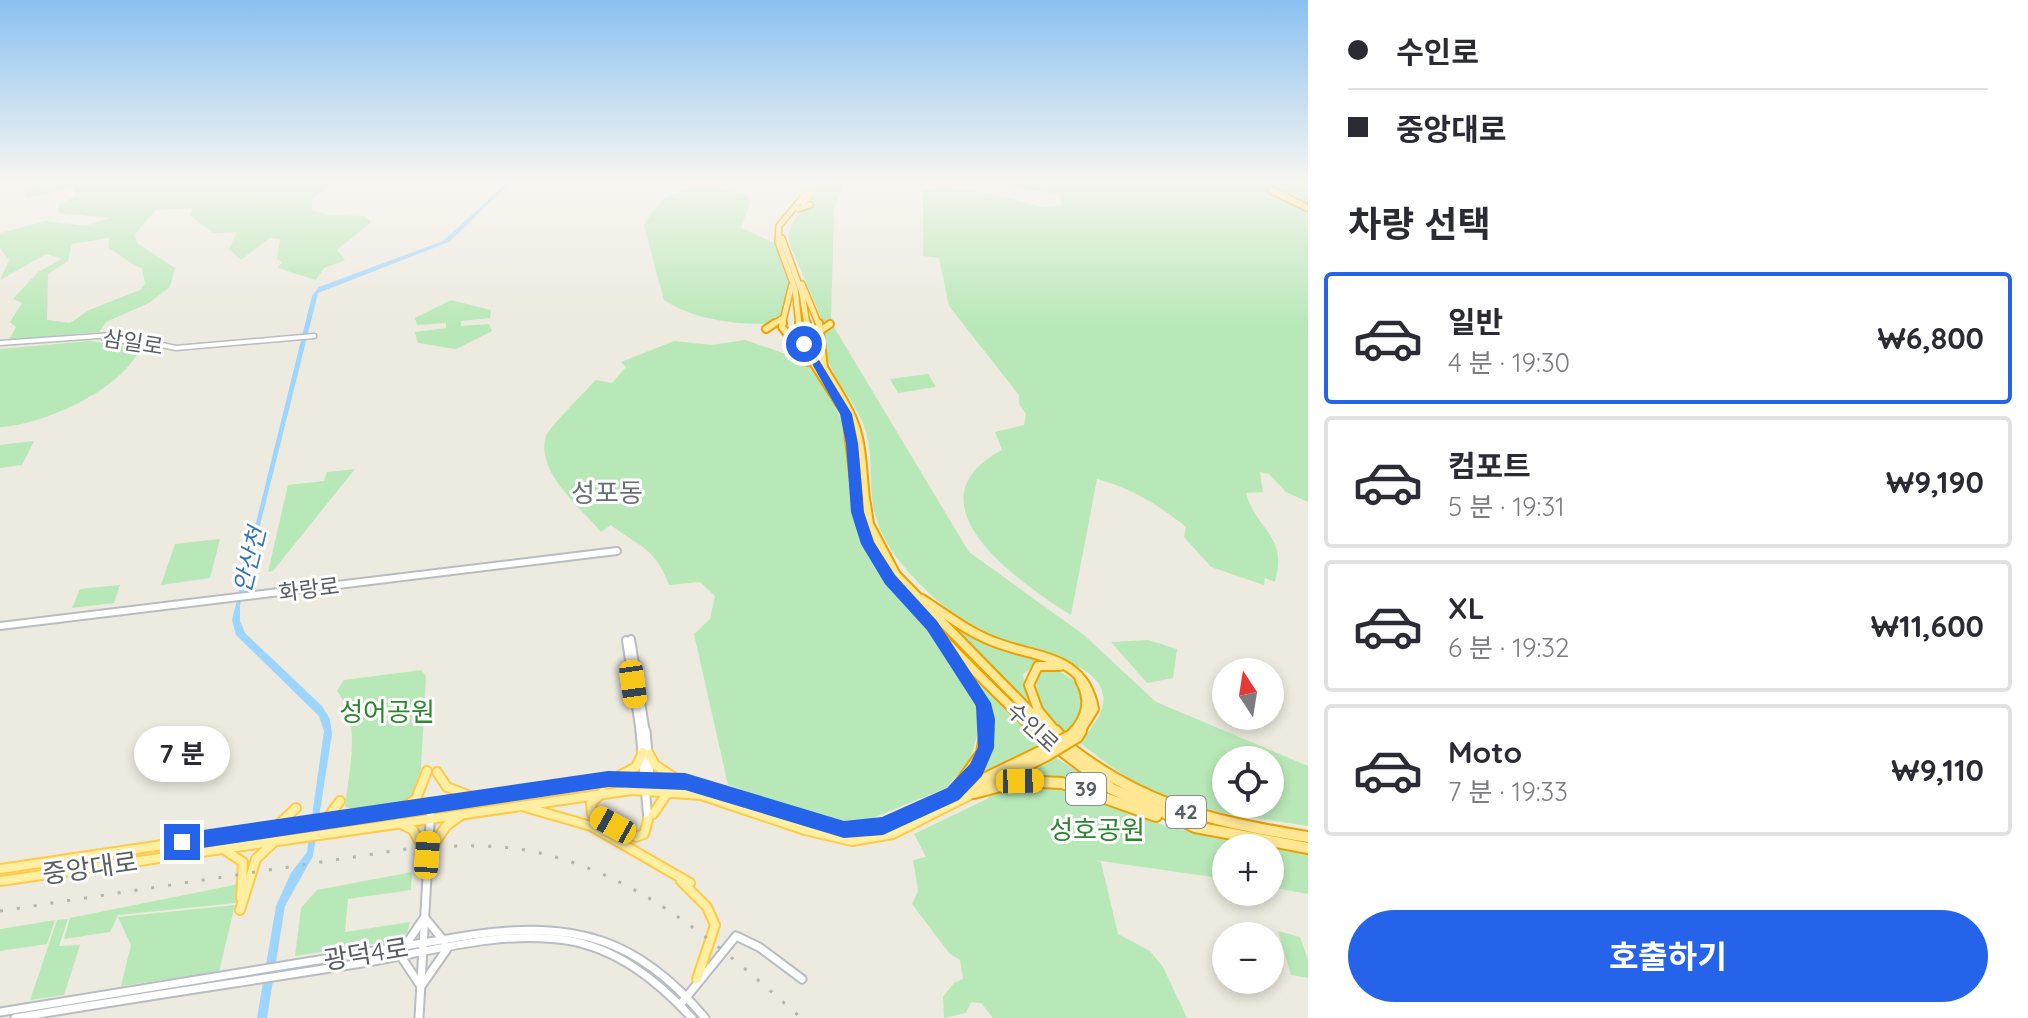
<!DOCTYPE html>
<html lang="ko">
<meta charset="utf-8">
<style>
:root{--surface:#fff;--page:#f2f2f3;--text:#2b2b33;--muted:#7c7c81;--line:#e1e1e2;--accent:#2563eb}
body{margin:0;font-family:Quicksand,"Noto Sans KR",sans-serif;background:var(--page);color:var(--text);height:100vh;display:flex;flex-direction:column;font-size:30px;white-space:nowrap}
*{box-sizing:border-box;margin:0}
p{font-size:26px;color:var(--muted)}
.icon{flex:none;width:44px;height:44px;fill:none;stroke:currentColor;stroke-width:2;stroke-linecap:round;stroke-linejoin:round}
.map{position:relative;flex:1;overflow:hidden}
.panel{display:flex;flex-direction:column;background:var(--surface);width:720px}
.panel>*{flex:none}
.top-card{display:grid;align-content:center;height:176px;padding:0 40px;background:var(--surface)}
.needle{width:52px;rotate:348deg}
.fabs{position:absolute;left:1212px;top:658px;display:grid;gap:16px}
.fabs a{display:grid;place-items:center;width:72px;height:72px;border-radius:50%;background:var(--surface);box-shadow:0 4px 12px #0003;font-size:40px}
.end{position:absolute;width:36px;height:36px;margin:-18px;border:10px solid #2563eb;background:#fff;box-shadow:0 0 0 4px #fff}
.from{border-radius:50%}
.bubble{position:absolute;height:56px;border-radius:28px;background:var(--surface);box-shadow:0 4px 12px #0003;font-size:26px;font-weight:700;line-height:56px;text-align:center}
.car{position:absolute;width:24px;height:48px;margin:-24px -12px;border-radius:10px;box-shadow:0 0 6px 2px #0007;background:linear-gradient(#f5c518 24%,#345 0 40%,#f5c518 0 76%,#345 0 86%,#f5c518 0)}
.top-card b{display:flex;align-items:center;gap:28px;height:76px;font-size:30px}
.top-card b+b{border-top:2px solid var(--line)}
.top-card i{width:20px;height:20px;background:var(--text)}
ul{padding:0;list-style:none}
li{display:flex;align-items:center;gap:24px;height:132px;margin:0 16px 12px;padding:0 24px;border:4px solid var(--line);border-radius:8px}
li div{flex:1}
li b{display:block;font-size:30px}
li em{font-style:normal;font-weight:700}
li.active{border-color:var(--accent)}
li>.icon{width:72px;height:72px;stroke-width:1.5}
h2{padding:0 40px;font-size:36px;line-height:96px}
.button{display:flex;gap:16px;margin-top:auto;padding:16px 40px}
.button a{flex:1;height:92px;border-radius:48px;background:var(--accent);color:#fff;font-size:32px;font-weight:700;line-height:92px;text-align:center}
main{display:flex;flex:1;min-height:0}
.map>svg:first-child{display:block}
</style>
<main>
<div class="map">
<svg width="1308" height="1018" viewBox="0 0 1308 1018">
<rect width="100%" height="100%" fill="#edeadf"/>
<g fill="#b9e8b8" fill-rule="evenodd">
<path d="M23,180H48L43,189L49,180H336L313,198L311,210L329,215L365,216L371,222L337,250L345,260L324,268L316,280L278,268L282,262L277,259L280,239L270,238L241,260L229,249L237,232L213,233L190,215L193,208L156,210L135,234L137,243L175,268L170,287L149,303L106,322L99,332L9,340L16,327L10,322L22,303L13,299L38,272L62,259L46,254L0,280L9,260L0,248V233L46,221L85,226L110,218L59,213L58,206L74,197V187L26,198ZM109,238V249C122,254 128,264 142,268L145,284L140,290L89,310L70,323L47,320L48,274L68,261L72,244Z"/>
<path d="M825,180H844L834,211L831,317L834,327L969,552L1084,635L1156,702L1308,766V826C1260,818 1208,814 1162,796C1132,784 1105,762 1079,742C1151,670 1046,656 997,637C974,627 949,612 931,595C903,568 877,539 872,499C870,477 872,453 866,432C858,404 835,384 827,357C825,349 827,340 825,333C819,304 797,268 788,237L792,224ZM1226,760H1270V804H1226Z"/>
<path d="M1010,180H1308V502L1286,492L1269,474L1260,472L1263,492L1246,493C1257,532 1288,534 1275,582L1265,578L1264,585L1211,567L1184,537L1186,527C1157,504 1133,489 1097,479L1071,615C1018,582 904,502 1002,450L995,432L1024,425L1026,414L1019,404V395L949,306L939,258L923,256V191L939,187L986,193L1042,207L1062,205L1060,194L1016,188L1011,187Z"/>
<path d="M704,186L746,194L750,202L741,228L775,243L790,289L777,323C741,326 694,320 664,300L644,225C661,196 671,192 704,186Z"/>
<path d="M451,300L491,310L490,318L461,321V326L489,324L492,331L456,349L418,343L415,332L446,328V323L417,325L415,318Z"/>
<path d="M745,340L803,360L830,394L848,436L853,511L875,558L970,684L983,714L970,761L946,788L868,820L843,821L823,817L728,785L694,634L710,619L715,596L700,582L669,585C654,546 640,548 611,525L601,532C581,508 535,472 546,436C548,429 588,388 596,380L612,383L626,367L621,362L674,341L711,345Z"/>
<path d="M90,341L140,349C121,390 43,425 0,427V349Z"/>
<path d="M928,374L936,387L898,393L890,379Z"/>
<path d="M34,441L22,465L0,468V445Z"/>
<path d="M355,469L273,571L268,572L288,485L324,481L327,472Z"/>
<path d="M220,539L210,578L161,585L175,544Z"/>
<path d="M120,585L114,603L72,608L80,589Z"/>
<path d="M944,616L995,646L1055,662L1043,661L1023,674L1026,695L1036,713Z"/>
<path d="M1148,640L1177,649L1173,678L1147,683L1111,642Z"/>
<path d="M1052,667L1078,683C1085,703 1082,719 1064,733C1046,716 1026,692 1043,669Z"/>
<path d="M421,670L426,676L420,785L409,802L355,810L345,807C349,769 362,724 337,691L344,680Z"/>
<path d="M969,671L1044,745L973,780C999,741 992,710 969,671Z"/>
<path d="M1055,757L1125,801C1075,779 1054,779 1000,782Z"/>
<path d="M1019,784L1060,786L1168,827L1308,853V894L1270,887V848H1226V879L1094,860L1101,862L1118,934L1150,951L1163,967L1187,1018H993L981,1003L971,1002L966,1013L944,1018L943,997L954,983L963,979L960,960L950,954L912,904L918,891L913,860L926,857L914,834L989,798L988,794Z"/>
<path d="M412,872L411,890L348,899L345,932L410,922L407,933L398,940L295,956L301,908L317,890Z"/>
<path d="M239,884L236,903L118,915L110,932L64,939L70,918Z"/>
<path d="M235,905L219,972L121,986L131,945L118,917Z"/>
<path d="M68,919L59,946L80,945L64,995L30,1000L57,920Z"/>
<path d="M55,920L47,944L0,951V929Z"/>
<path d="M1278,931L1300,937L1308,960V978L1291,975Z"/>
</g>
<path fill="#9dd5ff" d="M510,180H513L449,242L318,293L240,605V621L245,633L322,706L330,719L332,734L313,856L285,906L267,1018H257L276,906L291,873L307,852L324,731L319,716L236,635L232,620L312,296L319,287L443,241Z"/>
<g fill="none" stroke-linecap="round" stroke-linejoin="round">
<path stroke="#c8c7c0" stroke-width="6" stroke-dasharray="6 3" stroke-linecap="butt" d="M1260,180L1287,192"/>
<defs>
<g id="secondary-far2">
<path d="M104,338L138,343"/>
<path d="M0,343L113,335L176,348L314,336"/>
</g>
<g id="secondary-far1">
<path d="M0,626L617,551"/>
<path d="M631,639L646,733"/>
<path d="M626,640L640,733"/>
</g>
<g id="secondary">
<path d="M640,731L648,820"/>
<path d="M646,731L651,789"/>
<path d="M425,918L444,941"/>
<path d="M405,946L424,918"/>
<path d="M402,958L420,985"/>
<path d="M422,985L447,949"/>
<path d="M680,1005L736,936L759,947L802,979"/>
<path d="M0,1012L472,935C574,920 638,938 705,1018"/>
<path d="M15,1018C132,998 250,981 368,962C432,951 501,930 566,940C617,948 658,981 692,1018"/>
<path d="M419,1018L431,806"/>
</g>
<g id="primary-far1">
<path d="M798,203L816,180"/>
<path d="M803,204L821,180"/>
</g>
<g id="primary">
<path d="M649,754L655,765L675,778"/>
<path d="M437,772L447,787L475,798"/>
<path d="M619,776L636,767L643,752"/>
<path d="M603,792L591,803L592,814L636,837L644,834L648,820"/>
<path d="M525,807L591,826L690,883"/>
<path d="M401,809L416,799L427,771"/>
<path d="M653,814L666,795L674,791"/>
<path d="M326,820L340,801"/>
<path d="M399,823L413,830L427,855L446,826L460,816"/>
<path d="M276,827L296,808"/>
<path d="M226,851L243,862L241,898"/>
<path d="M0,869L608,779L685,782L844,829L883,826L953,794"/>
<path d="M0,881L632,790L701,795L805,830L852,841L893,834L974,793"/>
<path d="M681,881L707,907L715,925L697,979"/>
<path d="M240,910L256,859L275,841"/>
</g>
<g id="trunk-far3">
<path d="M798,203L779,226L778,242L795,289L799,325"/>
<path d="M798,209L810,205"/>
<path d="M782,238L802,293L807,325"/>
<path d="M802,284L819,325"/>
<path d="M772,325L783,318"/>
<path d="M782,325L792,284"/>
</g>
<g id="trunk-far2">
<path d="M783,323L782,327L808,362"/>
<path d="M799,323L808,355L846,414L857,506"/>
<path d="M807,323C812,361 842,388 855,424C864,449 863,480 867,506"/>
<path d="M819,323L824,368"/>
<path d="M766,329L775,323"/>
<path d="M820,331L830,324"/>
</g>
<g id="trunk-far1">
<path d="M857,504C863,575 987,680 1037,733"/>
<path d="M866,504L869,524L896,575L1051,733"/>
<path d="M922,599C945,614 967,631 992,641C1035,659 1084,653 1094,709L1079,733"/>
<path d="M943,640L980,698L987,733"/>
<path d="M1057,733L1038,710L1029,685L1038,666H1060"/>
<path d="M1073,733C1087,716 1091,700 1080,680"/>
</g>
<g id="trunk">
<path d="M1036,731L1112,789L1195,827L1308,848"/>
<path d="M1049,731C1132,803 1203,820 1308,837"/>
<path d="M1056,731L1064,741"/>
<path d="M1072,735L1075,731"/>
<path d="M1077,737L1081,731"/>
<path d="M986,786L1047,755"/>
<path d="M959,791L1044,750"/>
<path d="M974,793L1020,781L1062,783L1156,816"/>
<path d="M953,794L982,753L986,731"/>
</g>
<path id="motorway" d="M1271,190L1308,208"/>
</defs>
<use href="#secondary-far2" stroke="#b8bcc3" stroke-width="7"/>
<use href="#secondary-far1" stroke="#b8bcc3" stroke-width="10"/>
<use href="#secondary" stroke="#b8bcc3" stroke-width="11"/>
<use href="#primary-far1" stroke="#ffca47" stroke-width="7"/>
<use href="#primary" stroke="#ffca47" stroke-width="12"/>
<use href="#trunk-far3" stroke="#eca100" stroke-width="8"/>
<use href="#trunk-far2" stroke="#eca100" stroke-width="10"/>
<use href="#trunk-far1" stroke="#eca100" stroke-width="12"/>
<use href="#trunk" stroke="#eca100" stroke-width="14"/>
<use href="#motorway" stroke="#eca100" stroke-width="9"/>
<use href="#secondary-far2" stroke="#fff" stroke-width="4"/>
<use href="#secondary-far1" stroke="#fff" stroke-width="6"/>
<use href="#secondary" stroke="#fff" stroke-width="7"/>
<use href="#primary-far1" stroke="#ffefa2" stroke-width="4"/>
<use href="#primary" stroke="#ffefa2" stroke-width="8"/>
<use href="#trunk-far3" stroke="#ffe793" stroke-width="5"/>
<use href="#trunk-far2" stroke="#ffe793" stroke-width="6"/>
<use href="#trunk-far1" stroke="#ffe793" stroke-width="8"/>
<use href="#trunk" stroke="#ffe793" stroke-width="10"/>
<use href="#motorway" stroke="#ffdf84" stroke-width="6"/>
<path stroke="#b2b3b3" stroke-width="3" stroke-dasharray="3 14" stroke-linecap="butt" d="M0,911L413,848C453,846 495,843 535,852C642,875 721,947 801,1018"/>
<defs>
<g id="trunk-bridge">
<path d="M1044,750L1072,735"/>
<path d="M1047,755L1077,737"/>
</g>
</defs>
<use href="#trunk-bridge" stroke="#eca100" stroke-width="14" stroke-linecap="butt"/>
<use href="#trunk-bridge" stroke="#ffe793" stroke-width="10"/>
</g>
<linearGradient id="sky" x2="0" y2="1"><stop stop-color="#8ac1f1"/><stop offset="0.56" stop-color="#f7f6f1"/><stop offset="1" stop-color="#f7f6f1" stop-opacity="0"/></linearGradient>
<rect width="1308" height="323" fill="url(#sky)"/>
<path fill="#2563eb" d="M800,342H808L852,414L858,443L864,512L874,542L895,575L937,621L991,703L995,719L994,748L982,776L959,800L883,835L844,838L685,790L608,787L182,851L175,848V835L182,833L608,771L685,773L844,821L882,817L947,788L970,764L978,747L976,706L927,630L885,584L861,544L851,512L846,443L840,414Z"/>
<g text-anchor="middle" stroke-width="6" stroke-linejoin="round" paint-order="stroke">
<g fill="#fff" stroke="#8a8e91" stroke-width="2">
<rect x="1066" y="773" width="40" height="32" rx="6"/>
<rect x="1166" y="796" width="40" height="32" rx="6"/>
</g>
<g font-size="20" font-weight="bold" fill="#585d62">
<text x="1086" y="796">39</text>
<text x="1186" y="819">42</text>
</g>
<g font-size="22" fill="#585d62" stroke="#fff">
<text transform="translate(133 342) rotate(9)" y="8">삼일로</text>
<text transform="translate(309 589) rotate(-7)" y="8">화랑로</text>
<text transform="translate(1033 727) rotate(43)" y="8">수인로</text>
</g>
<g font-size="24" font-style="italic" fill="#3175ba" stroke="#fff">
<text transform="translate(250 560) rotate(-76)" y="8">안산천</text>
</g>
<g font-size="26" fill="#696f74" stroke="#fff">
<text x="607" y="502">성포동</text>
</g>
<g font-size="26" fill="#2c862f" stroke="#fff">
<text x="387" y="721">성어공원</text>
<text x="1097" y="839">성호공원</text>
</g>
<g font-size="26" fill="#585d62" stroke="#fff">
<text transform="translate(90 868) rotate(-8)" y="9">중앙대로</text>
<text transform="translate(366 954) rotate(-9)" y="9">광덕4로</text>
</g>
</g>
</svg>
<div class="fabs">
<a><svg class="needle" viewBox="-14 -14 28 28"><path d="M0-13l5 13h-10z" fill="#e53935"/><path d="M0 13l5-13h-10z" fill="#7c7c81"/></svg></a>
<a><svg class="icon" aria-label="locate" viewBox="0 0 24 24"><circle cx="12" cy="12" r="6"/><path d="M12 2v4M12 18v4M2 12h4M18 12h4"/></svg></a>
<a>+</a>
<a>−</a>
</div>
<i class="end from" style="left:804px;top:344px"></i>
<i class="end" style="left:182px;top:842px"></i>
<div class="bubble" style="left:134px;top:726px;width:96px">7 분</div>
<i class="car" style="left:633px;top:684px;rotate:172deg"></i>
<i class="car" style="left:1020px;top:781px;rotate:89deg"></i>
<i class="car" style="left:613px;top:825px;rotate:299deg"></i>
<i class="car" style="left:427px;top:855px;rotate:4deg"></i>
</div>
<section class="panel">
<div class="top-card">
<b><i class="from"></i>수인로</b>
<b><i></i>중앙대로</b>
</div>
<h2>차량 선택</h2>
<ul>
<li class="active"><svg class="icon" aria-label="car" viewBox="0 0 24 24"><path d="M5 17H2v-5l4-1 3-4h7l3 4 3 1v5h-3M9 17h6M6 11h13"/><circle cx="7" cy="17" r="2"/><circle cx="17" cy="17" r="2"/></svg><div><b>일반</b><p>4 분 · 19:30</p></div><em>₩6,800</em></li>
<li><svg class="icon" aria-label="car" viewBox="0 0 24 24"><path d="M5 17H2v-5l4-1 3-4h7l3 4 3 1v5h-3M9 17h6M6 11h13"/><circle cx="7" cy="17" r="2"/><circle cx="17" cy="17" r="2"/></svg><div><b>컴포트</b><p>5 분 · 19:31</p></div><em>₩9,190</em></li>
<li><svg class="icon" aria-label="car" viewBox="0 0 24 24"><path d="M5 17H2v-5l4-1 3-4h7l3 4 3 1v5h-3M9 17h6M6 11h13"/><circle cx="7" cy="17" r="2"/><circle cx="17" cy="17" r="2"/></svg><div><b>XL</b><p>6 분 · 19:32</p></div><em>₩11,600</em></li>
<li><svg class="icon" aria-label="car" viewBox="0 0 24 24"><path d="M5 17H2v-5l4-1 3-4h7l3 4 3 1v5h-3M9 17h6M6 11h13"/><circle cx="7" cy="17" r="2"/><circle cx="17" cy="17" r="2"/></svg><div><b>Moto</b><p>7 분 · 19:33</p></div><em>₩9,110</em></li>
</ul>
<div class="button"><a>호출하기</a></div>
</section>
</main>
